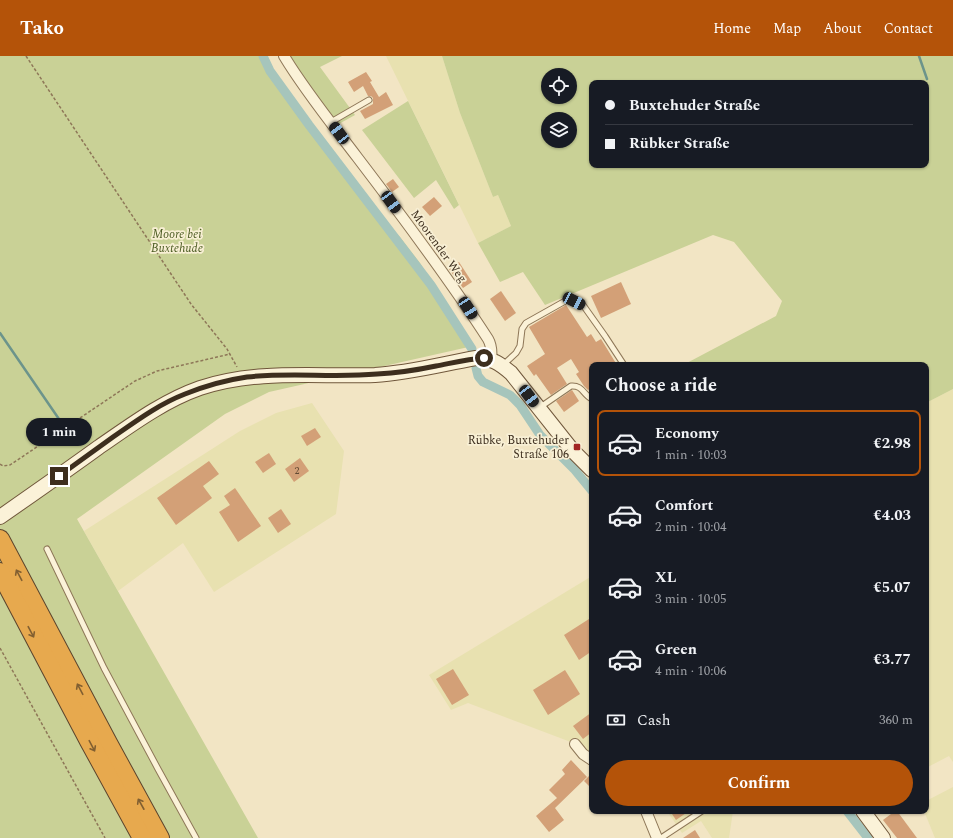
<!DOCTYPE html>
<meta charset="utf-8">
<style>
:root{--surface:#171b24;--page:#242831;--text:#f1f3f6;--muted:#9ea1a6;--line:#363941;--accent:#b45309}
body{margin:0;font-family:Spectral,serif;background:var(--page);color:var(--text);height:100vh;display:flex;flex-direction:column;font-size:15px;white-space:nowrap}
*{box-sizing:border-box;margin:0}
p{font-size:13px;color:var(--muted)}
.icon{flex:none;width:22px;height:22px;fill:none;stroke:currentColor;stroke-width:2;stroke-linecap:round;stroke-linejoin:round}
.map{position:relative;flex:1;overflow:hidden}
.panel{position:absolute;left:589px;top:306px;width:340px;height:452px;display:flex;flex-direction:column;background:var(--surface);border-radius:8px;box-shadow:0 1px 3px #0004}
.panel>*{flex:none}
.top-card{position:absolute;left:589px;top:24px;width:340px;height:88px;border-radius:8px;box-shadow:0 1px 3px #0004;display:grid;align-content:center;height:88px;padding:0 16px;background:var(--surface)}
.tools{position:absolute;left:541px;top:12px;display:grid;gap:8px}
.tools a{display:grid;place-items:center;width:36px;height:36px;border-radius:50%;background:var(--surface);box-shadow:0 1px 3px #0004;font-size:20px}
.end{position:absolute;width:18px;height:18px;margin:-9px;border:5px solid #3d2e1e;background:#fff;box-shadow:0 0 0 2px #fff}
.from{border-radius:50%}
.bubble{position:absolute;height:28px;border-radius:14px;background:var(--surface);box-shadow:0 1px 3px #0004;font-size:13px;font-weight:700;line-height:28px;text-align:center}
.car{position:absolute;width:12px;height:24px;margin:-12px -6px;border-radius:5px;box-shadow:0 0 3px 1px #0007;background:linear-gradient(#222 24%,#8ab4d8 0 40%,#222 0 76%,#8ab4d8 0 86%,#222 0)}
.top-card b{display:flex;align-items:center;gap:14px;height:38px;font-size:15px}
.top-card b+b{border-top:1px solid var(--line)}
.top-card i{width:10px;height:10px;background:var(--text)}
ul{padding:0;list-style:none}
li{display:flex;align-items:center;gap:12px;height:66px;margin:0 8px 6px;padding:0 8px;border:2px solid transparent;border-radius:8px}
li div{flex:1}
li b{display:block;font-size:15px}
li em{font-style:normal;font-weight:700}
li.current{border-color:var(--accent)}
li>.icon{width:36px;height:36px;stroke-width:1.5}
h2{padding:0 16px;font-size:18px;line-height:48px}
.pay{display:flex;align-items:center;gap:10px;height:44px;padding:0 16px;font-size:15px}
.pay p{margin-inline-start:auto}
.action{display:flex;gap:8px;margin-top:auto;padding:8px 16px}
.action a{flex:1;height:46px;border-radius:24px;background:var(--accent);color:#fff;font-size:16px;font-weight:700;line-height:46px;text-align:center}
header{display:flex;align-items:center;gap:24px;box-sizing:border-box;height:56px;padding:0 20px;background:var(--accent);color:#fff}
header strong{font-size:19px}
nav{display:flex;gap:22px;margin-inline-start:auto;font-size:14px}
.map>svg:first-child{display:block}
</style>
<header>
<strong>Tako</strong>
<nav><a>Home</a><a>Map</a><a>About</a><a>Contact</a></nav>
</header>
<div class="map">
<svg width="953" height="782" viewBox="0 0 953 782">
<rect width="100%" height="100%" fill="#f2e5c4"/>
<g fill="#e8e1b0">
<path d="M386,0H442L460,57L493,141L498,139L511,170L478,187Z"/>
<path d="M953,333V706L949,700L926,712V347Z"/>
<path d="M312,347L344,395L336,458L214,536L183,487L118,535L84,475L240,375L276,357Z"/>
<path d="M592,520V699L576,688L468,647L451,654L429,619Z"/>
<path d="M953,731V782H935L924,755H926V747L928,744Z"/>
<path d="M667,755H733L729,782H712L701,765L682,777Z"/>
</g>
<g fill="#c9d196" fill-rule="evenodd">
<path d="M0,0H264L266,5L309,63L330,96L385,166L400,181L420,207L473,290L269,336L225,358L77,463L258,782H0Z"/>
<path d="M287,0H342L320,11L355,59L337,69Z"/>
<path d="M442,0H953V333L926,347V309H683L776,260L782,245L734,186L713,179L545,249L523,216L500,226L478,187L511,170L498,139L493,141L460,57ZM548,19H570V41H548ZM592,27H926V109H592ZM548,63H570V85H548Z"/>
<path d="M408,45L459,149L454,153L436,124L414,142L362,74Z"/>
</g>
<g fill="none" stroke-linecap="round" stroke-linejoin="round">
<g stroke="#6c948b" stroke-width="2.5">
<path d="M919,0L927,23"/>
<path d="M0,277L61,366"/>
</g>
<g stroke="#a6c5bc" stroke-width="9">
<path d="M263,0L270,15L309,69L431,229L472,293"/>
<path d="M476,312L478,320L483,326L510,339L520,349L540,379L574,413L592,435"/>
<path d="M847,755L868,782"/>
</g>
</g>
<g fill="#d3a077">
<path d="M366,16L372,25L370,26L379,41L386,36L393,49L365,63L360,55L373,48V42L371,40H368L363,30L354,36L348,26Z"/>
<path d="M393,123L399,131L392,136L386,128Z"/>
<path d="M434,141L442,150L430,160L422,151Z"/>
<path d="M459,206L472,226L463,232L449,213Z"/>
<path d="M621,226L631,248L601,262L591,240Z"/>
<path d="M501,235L516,257L505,265L490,243Z"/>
<path d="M566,249L587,281L591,278L596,286L601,283L617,309H592V332L588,334L584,330L576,318L579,316L571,303L557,312L567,328L551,339L536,318L534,320L527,310L545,298L529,271Z"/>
<path d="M572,334L579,345L564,356L556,345Z"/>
<path d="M315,372L321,381L307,390L301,380Z"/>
<path d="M269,397L276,408L263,417L255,406Z"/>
<path d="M300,402L309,415L294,426L285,413Z"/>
<path d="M209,405L219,418L203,430L212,442L176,469L157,442Z"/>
<path d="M235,432L261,470L238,486L219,456L230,449L224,440Z"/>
<path d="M281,453L291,468L278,477L268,462Z"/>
<path d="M589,563L592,568V595L579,604L564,579Z"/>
<path d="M453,613L469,639L452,649L436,623Z"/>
<path d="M565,614L580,638L548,659L533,634Z"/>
<path d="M592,656V676L583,683L573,670Z"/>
<path d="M571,704L587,721L555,752L564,764L549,776L536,760L557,742L549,734L565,718L562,714Z"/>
<path d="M592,717V733L584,725Z"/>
<path d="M670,755H689L676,764Z"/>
<path d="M895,755H897L917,782H897L883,764Z"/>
<path d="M695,774L700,782H683Z"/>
</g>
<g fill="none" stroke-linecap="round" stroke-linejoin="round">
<defs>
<g id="lane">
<path d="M331,66L369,44"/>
<path d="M503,309L516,297L520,290L522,273L526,267L567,244L574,245L583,249L605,280L624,309"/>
<path d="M539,352L571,330C583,329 583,339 592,343"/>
<path d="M47,493L104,612L158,713L196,782"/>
<path d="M661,782L702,755"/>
</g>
<g id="street">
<path d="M284,0C305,35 332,68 357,101C402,160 448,221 488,283C492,290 492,296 491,304"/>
<path d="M575,688L583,698L592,704"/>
<path d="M646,755L657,782"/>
</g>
<g id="secondary">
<path d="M0,461C33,438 66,415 99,391C131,369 163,345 200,332C258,313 315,321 375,319C409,317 442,308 476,302C492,302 499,307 511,317L573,395L592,414"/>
<path d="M863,755L883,782"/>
</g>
<g id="highway">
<path d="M0,483L108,687L160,782"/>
<path d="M0,516L89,685L142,782"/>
</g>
</defs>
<use href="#lane" stroke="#8e7758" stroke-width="7"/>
<use href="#street" stroke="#8e7758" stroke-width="12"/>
<use href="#secondary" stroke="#70573b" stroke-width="16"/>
<use href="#highway" stroke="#5c442d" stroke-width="20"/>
<g stroke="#8e7758" stroke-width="1.5" stroke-dasharray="3 2" stroke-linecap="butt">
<path d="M26,0L191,248L227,293L237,311"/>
<path d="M0,408L3,410L10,409L135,325L157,315L230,298"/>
<path d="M0,592L105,782"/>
</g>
<use href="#lane" stroke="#fbf2d8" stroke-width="5"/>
<use href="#street" stroke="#fbf2d8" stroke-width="10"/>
<use href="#secondary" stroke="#fbf2d8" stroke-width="14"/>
<use href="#highway" stroke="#e7a94e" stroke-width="18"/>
</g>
<defs><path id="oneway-shaft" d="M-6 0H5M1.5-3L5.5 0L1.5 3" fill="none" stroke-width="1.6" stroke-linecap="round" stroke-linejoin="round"/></defs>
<g stroke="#815f31">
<use href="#oneway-shaft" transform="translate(19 519) rotate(-118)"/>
<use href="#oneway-shaft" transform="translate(31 576) rotate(62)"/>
<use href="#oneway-shaft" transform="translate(80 633) rotate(-118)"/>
<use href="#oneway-shaft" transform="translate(92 690) rotate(62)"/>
<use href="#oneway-shaft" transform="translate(141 748) rotate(-119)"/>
</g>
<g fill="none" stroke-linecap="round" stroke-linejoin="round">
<path stroke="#3d2e1e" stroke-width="5" d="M59,420C77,407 95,394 113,381C136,365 159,348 185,338C205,330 226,324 247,321C290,316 333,322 377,318C397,317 417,314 436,310C452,307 468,303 484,302"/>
</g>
<rect fill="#a22623" stroke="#f8efd4" stroke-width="1.5" x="573" y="387" width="8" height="8" rx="2"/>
<g text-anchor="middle" stroke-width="3.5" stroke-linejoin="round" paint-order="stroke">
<g font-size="10" fill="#624a34">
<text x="297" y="418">2</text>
</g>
<g font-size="12" font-style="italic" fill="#4b5b22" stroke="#f8efd4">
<text x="177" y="182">Moore bei<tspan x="177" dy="14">Buxtehude</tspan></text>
</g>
<g font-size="12" fill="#3d2e1e" stroke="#f8efd4">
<text transform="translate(439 190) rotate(54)" y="4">Moorender Weg</text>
</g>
<g font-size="12" fill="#3d2e1e" stroke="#f8efd4" text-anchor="end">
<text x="569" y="388">Rübke, Buxtehuder<tspan x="569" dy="14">Straße 106</tspan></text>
</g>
</g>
</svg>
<div class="tools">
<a><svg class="icon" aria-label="locate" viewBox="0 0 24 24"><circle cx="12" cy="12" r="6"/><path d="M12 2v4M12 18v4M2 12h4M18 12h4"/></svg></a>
<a><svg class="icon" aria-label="layers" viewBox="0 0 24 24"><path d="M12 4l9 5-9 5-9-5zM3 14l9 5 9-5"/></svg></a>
</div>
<i class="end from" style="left:484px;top:302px"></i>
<i class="end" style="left:59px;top:420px"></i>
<div class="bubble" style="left:26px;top:362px;width:66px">1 min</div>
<i class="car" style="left:339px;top:77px;rotate:323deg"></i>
<i class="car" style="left:391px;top:146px;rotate:144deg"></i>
<i class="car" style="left:574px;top:245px;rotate:117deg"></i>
<i class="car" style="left:468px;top:252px;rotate:147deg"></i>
<i class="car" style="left:529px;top:340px;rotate:143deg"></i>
<div class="top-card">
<b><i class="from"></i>Buxtehuder Straße</b>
<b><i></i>Rübker Straße</b>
</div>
<section class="panel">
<h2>Choose a ride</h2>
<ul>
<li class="current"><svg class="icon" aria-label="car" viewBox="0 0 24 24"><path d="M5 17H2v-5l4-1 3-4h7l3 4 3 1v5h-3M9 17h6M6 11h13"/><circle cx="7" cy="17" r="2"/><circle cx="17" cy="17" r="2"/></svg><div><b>Economy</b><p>1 min · 10:03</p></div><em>€2.98</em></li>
<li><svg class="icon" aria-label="car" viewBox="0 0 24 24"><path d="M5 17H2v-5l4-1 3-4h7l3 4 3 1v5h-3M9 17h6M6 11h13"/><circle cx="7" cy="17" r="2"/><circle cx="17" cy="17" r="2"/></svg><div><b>Comfort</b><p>2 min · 10:04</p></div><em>€4.03</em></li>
<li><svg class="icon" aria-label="car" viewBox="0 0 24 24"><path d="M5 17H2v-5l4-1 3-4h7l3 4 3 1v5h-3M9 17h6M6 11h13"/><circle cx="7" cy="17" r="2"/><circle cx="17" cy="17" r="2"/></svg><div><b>XL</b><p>3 min · 10:05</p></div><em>€5.07</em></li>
<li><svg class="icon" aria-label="car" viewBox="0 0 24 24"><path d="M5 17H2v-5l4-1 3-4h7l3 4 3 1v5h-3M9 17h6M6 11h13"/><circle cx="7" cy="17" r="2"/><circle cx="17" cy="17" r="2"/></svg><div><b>Green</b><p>4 min · 10:06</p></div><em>€3.77</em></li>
</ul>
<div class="pay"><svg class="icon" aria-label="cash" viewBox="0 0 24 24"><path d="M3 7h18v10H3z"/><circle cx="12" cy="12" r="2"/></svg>Cash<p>360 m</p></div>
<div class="action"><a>Confirm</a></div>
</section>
</div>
